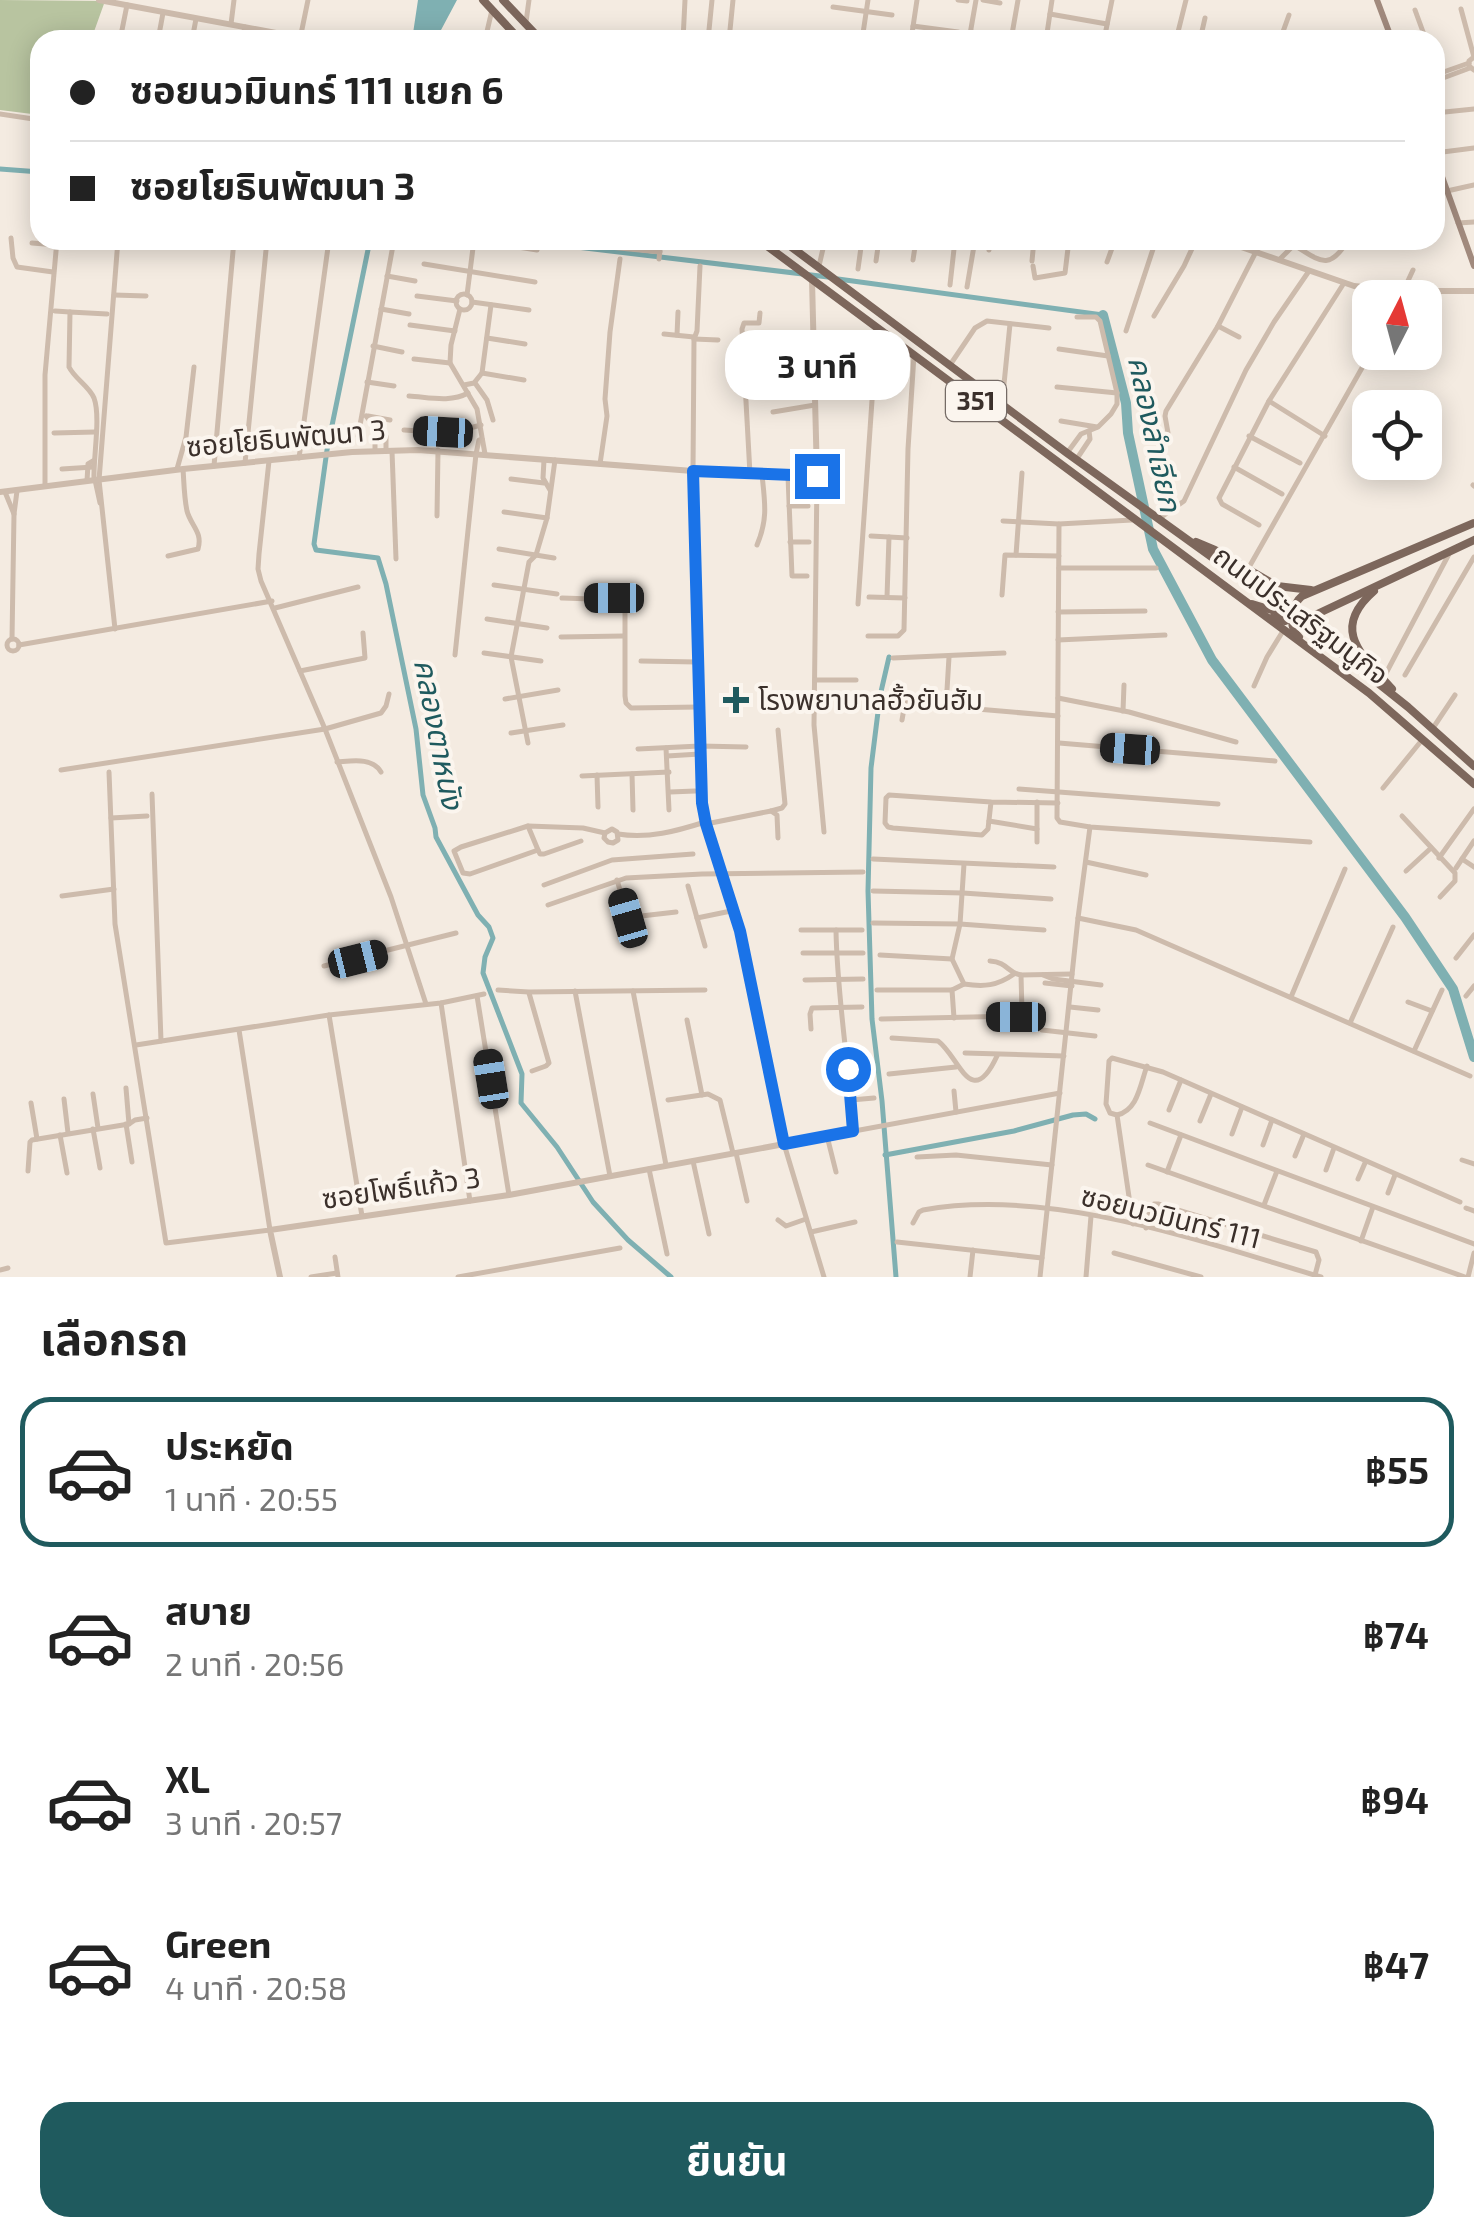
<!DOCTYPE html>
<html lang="th">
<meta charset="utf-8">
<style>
:root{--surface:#fff;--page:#f6f6f6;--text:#222;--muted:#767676;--line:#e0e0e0;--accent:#1f5a5e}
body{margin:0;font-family:"Exo 2","Noto Sans Thai",sans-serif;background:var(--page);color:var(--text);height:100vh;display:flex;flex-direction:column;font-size:38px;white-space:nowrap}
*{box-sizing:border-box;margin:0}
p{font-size:32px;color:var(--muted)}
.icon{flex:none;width:55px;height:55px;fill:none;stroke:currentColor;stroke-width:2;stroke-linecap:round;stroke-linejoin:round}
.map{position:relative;height:1277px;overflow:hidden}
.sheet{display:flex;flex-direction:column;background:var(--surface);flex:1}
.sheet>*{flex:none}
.guide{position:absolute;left:30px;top:30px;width:1415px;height:220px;border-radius:30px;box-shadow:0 5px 25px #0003;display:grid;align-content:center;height:220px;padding:0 40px;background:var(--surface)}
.needle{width:65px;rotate:6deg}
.fabs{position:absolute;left:1352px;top:280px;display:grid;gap:20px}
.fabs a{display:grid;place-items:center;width:90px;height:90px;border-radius:20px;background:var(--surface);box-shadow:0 5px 25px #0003;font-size:50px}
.end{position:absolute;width:45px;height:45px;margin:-22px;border:12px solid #1a73e8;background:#fff;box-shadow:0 0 0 5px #fff}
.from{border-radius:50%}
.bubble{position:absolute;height:70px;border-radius:30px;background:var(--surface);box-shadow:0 5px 25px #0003;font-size:32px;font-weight:700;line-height:70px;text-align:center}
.car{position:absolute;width:30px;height:60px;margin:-30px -15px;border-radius:12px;box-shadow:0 0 8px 2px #0007;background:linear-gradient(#222 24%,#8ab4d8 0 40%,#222 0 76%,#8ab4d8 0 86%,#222 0)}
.guide b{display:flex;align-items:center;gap:35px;height:95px;font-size:38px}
.guide b+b{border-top:2px solid var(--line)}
.guide i{width:25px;height:25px;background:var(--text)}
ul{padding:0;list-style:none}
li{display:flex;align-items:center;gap:30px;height:150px;margin:0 20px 15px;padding:0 20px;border:5px solid transparent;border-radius:30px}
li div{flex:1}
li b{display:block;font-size:38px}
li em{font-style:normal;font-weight:700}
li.active{border-color:var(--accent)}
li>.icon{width:90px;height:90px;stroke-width:1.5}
h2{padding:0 40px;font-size:45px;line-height:120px}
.action{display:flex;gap:20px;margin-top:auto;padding:20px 40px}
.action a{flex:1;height:115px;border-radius:30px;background:var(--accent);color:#fff;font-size:40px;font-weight:700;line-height:115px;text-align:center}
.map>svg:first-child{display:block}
</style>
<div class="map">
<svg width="1474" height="1277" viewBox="0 0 1474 1277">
<rect width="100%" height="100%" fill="#f4ebe1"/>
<path fill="#b8c4a0" d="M0,0L105,1L91,40H40V115L0,110Z"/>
<path fill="#7fb0b2" d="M418,0H457L441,30L444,40H412Z"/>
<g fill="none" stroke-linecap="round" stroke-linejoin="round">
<g stroke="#7fb0b2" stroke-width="5">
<path d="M0,169L40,172"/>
<path d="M370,240L327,450L314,544L316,550L378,558L386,584L416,729L423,795L435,828L436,837L478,915L489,927L493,938L485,957L483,973L522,1074L521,1103L557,1147L593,1202L628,1240L671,1277"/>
<path d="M518,240L828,277"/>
<path d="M838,279L1103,315"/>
<path d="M889,657L880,696L871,768L868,891L872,1019L882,1101L896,1277"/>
<path d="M885,1155L1014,1131L1073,1115L1086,1114L1095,1119"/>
</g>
<path stroke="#7fb0b2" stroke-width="10" d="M1103,315L1126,403L1128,433L1153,549L1212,660L1405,917L1453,989L1474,1057"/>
<g stroke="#cdbbac" stroke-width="5">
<path d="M958,0L967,1"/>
<path d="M983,0L1000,3"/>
<path d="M833,7L892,15"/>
<path d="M1461,9L1474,57L1469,61V66L1474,70"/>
<path d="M1415,10L1426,40"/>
<path d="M1050,14L1107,24"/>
<path d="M526,22L529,0"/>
<path d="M231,24L234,0"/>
<path d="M913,26L958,32"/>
<path d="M971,32L995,36"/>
<path d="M300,39L308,0"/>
<path d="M826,39L832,40"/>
<path d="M120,40L127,5"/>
<path d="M158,40L163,13"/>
<path d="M192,40L196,19"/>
<path d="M242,40L245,27"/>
<path d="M485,40L492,10"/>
<path d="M683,40L685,0"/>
<path d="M708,40L712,0"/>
<path d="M729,40L733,0"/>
<path d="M862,40L868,0"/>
<path d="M911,40L917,0"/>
<path d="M969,40L976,0"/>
<path d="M1011,40L1018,0"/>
<path d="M1046,40L1052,0"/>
<path d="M1104,40L1112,0"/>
<path d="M1176,40L1186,0"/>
<path d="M1200,40L1205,18"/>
<path d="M1280,40L1289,15"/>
<path d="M1435,75L1469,63"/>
<path d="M1435,81L1470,68"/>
<path d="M1435,113L1474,109"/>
<path d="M0,114L40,120"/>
<path d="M1435,153L1474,148"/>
<path d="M1447,191L1474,185"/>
<path d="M1458,223L1474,222"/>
<path d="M11,238L13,258L17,267L53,272"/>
<path d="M473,240L537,250"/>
<path d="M538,240L660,252"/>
<path d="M710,240L721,242"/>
<path d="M393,242L422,247"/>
<path d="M32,243L57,245"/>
<path d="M989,250L991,240"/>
<path d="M659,259L661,240"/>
<path d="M913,260L916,240"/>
<path d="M1279,260L1294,245C1320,261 1329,272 1348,240"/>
<path d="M876,261L879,240"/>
<path d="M1032,261L1034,240"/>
<path d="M1107,262L1115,240"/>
<path d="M424,264L535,282"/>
<path d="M819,266L825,240"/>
<path d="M1033,266L1035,278L1065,273L1069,240"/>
<path d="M858,269L862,240"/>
<path d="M387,276L415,281"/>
<path d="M950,285L955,240"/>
<path d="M967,287L975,240"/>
<circle cx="464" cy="302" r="8"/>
<path d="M114,295L146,296"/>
<path d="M467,295L474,240"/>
<path d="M417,296L457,301"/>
<path d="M1400,298L1413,270"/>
<path d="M472,302L529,310"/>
<path d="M381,309L409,314"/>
<path d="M460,309L451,345L450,363L477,409L485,454"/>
<path d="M55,311L70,312"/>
<path d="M1154,316L1184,266L1196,240"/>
<path d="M410,325L455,331"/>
<path d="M1218,326L1239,337"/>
<path d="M1126,331L1156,240"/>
<path d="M664,334L694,337"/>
<path d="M677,335L678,312"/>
<path d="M487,338L525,344"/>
<path d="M694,339L718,340"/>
<path d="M373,346L402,352"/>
<path d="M1059,349L1108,356"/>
<path d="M414,359L450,363"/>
<path d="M950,365L975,328L987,321L1049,328"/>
<path d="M482,373L524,380"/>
<path d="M367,382L394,386"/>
<path d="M475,383L487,400L493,420"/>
<path d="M464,385L474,383L482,373L491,305"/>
<path d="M1057,387L1117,393"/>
<path d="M409,396C428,397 450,403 468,393"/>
<path d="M1269,401L1325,436"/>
<path d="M1002,404L1010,324"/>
<path d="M773,412L815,405"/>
<path d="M366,416L378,431L386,436V451"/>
<path d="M368,416L390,420"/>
<path d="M1061,421L1097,427"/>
<path d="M404,430L451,433L481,425"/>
<path d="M54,433L95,432"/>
<path d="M1168,433L1165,416L1166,411L1218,326L1262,240"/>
<path d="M358,436L394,240"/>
<path d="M1249,436L1300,463"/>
<path d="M375,451V434L378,431"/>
<path d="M392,451L396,559"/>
<path d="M1067,453L1081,434L1098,427L1111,414L1117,404V393L1100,321L1096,317H1077"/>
<path d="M299,458L329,240"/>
<path d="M544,460L543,478L550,490"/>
<path d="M1076,460L1090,439L1089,431"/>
<path d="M269,461L259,554L258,569L261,581L325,729L391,897L426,1004"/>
<path d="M245,463L267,240"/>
<path d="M600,464L607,416L605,399L610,332L620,259"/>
<path d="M214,466L234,240"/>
<path d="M1234,467L1282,494"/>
<path d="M62,469L93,467"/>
<path d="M177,469L186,437L194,367"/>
<path d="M693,471L694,339L697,331L700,266"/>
<path d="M750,474L742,329L744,323H759L760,313"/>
<path d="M788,476L792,576H807"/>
<path d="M817,477L814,725L824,832"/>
<path d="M511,479L544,483"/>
<path d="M94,480C93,458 101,417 94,398C89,386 75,379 69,367L70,312L107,314"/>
<path d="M95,480L100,503"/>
<path d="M87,481L88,464L93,461"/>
<path d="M1473,485L1474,486"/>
<path d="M45,486V375L57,240"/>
<path d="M5,492L14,514"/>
<path d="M789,506H808"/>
<path d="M504,512L547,518L536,555L529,562L511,657L528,743"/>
<path d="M437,516L438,450"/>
<path d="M547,518L555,460"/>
<path d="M1160,518L1184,501L1246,370L1274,322L1309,271"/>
<path d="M1003,521L1059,524L1132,520"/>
<path d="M1059,524L1057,818L1060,822L1090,827L1310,842"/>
<path d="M1259,525L1222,504L1219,498L1269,401L1344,283"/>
<path d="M871,536L907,538"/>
<path d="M790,542H809"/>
<path d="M757,545C768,519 765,503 762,475"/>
<path d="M499,549L554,558"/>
<path d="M1016,555L1022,473"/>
<path d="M168,556L198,549C203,532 191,526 187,511C184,497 184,482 183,469"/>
<path d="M1059,568H1156"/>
<path d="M1248,569L1371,352"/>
<path d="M494,585L557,594"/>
<path d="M1002,595L1005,555L1059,556"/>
<path d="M869,597L905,598"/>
<path d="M887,597L889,537"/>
<path d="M562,598L622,600L625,604V696L626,703L631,708L699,707"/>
<path d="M858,604L877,328"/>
<path d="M275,608L358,587"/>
<path d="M1058,612L1145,611"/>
<path d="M487,619L547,628"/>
<path d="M115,629L99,480L118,240"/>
<path d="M868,636H898L904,630L908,449L914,355"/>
<path d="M561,637L623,636"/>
<circle cx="13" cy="645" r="6"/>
<path d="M12,639L14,514L17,491"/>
<path d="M1058,640L1165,635"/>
<path d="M19,645L272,601"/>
<path d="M484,653L541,661"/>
<path d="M455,655L476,454L479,440L482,439"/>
<path d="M893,658L1004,653"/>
<path d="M641,661L697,662"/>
<path d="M300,671L365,658L363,633"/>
<path d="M1405,675L1474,557"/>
<path d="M1384,677L1449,554"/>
<path d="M815,680H856"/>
<path d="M1254,686L1267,657L1283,631"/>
<path d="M891,697L932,700L977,709L1058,716"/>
<path d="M1058,698L1129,712L1236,742"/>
<path d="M505,699L558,690"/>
<path d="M941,703L947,690L949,657"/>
<path d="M1123,711L1124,685"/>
<path d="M902,720L906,697"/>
<path d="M1433,728L1455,695"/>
<path d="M511,733L563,725"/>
<path d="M1059,743L1275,761"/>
<path d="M666,748L669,810"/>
<path d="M638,749L700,746L746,747"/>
<path d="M667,756L700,754"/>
<path d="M337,762C352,761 372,757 381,772"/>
<path d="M61,770L325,729L381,713L386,706L389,694"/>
<path d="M109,772L115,924L166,1243L270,1230L239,1030"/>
<path d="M632,774L633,810"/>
<path d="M597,775L598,807"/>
<path d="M582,776L669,772"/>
<path d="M1383,788L1422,740"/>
<path d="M1019,789L1218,804"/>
<path d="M670,792L695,791"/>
<path d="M152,794L161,1041"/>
<path d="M991,802L988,829L982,835L893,828L888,827L885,823L886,798L889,795L991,802L1058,803"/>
<path d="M771,811L782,808L785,804L778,730"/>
<path d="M1402,816L1455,873V881L1440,897"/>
<path d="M111,818L147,816"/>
<path d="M989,821L1037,829"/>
<path d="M706,824L771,811L777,815L778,838"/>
<path d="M528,826L538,850"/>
<path d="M618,834C648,839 677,831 705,822"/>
<path d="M581,841L544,854H540L538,850L470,874L463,873L454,851L461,847L528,826L583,828L605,833L612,829L617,832L618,840L613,843L608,842L604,838L605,833"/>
<path d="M1037,842V802"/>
<path d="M1439,858L1474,809"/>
<path d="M873,859L1054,867"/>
<path d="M1462,859L1474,867"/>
<path d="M1086,862L1146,875"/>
<path d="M964,864L960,924L952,959L964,984C984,987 997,986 1014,974"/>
<path d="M1456,868L1474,841"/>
<path d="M1406,871L1431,848"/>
<path d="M617,880L628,917"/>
<path d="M544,885L612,860L693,854"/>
<path d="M688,886L697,918L731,911"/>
<path d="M873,891L963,893L1051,899"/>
<path d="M62,896L114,889"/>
<path d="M548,905L626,878L702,874L863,872"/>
<path d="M697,918L705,946"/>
<path d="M1078,918L1136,930L1470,1076"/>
<path d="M615,919L676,912"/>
<path d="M873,923L960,924L1044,930"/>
<path d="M801,930H862"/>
<path d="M836,930C837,997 849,1063 853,1131"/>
<path d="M803,953H863"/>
<path d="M880,955L952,959"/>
<path d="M1456,958L1474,935"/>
<path d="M324,966L456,933"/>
<path d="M1021,975L1072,974"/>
<path d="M1043,975L1053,979L1101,985"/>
<path d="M805,980L863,979"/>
<path d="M1045,983L1072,986"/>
<path d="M498,990L529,992L705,990"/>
<path d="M877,990H952"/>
<path d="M575,991L610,1176"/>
<path d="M633,991L666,1165"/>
<path d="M529,993L549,1063L546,1066L532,1071"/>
<path d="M477,996L509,1195"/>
<path d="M1466,996L1474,986"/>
<path d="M1291,997L1345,869"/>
<path d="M1408,1002L1432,1011"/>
<path d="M441,1003L470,1201"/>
<path d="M1070,1007L1098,1010"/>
<path d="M329,1015L362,1216"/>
<path d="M954,1018L952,990L964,984"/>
<path d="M881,1019L1019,1016L1022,1012L1021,975C1007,973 1008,962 990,961"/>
<path d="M687,1020L702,1095"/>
<path d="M1350,1023L1393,927"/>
<path d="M811,1029L810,1014L812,1008L862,1007"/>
<path d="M1042,1030L1095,1036"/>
<path d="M892,1038L938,1041C959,1056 971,1112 997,1056"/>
<path d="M136,1045L329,1015L441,1003L484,994"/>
<path d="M1414,1051L1442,990"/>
<path d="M965,1053L1064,1056"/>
<path d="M889,1074L956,1067"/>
<path d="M126,1088L129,1124"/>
<path d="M954,1091L956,1112"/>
<path d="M93,1094L98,1128"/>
<path d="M64,1099L68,1133"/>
<path d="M668,1100L708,1094L720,1100L733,1153"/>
<path d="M851,1100L874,1098"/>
<path d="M31,1103L37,1139"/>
<path d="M1169,1110L1181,1080"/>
<path d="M1117,1115C1138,1110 1140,1085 1147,1066"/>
<path d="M1200,1121L1211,1094"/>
<path d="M1150,1123L1474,1244"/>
<path d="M126,1124L132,1162"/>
<path d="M93,1129L100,1168"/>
<path d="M1232,1134L1242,1107"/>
<path d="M60,1135L67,1173"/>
<path d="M827,1136L836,1172"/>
<path d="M1263,1145L1272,1120"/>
<path d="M736,1153L747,1201"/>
<path d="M1295,1156L1304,1134"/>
<path d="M917,1157L956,1155L1052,1165"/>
<path d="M1462,1160L1474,1164"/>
<path d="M693,1161L709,1234"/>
<path d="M1148,1165L1465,1277"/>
<path d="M649,1169L667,1254"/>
<path d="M1326,1170L1334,1148"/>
<path d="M28,1171L30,1142L32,1140L129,1124L135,1120L147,1118"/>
<path d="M1167,1172L1181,1135"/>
<path d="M1358,1179L1365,1163"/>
<path d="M1388,1193L1395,1175"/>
<path d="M1264,1205L1277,1171"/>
<path d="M1466,1208L1474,1211"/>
<path d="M778,1220L786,1226L806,1219"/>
<path d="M913,1223L919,1212L923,1210C1051,1187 1199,1241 1321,1277"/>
<path d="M1133,1224L1117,1115L1110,1113L1106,1104L1109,1061L1112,1058L1163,1072L1460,1202"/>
<path d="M1146,1228L1150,1209L1154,1204H1158L1316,1252L1319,1260L1315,1275"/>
<path d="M811,1232L855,1222"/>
<path d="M1361,1241L1373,1207"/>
<path d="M897,1242L1042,1258"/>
<path d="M1114,1253L1201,1277"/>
<path d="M335,1257L338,1277"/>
<path d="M0,1270L8,1268"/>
<path d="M311,1277L337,1273"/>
<path d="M458,1277L620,1248"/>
<path d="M824,1277L784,1144L1060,1093"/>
<path d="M970,1277L973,1250"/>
<path d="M1040,1277L1078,918L1090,827"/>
<path d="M1086,1277L1091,1216"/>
<path d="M1468,1277L1474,1253"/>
</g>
<g stroke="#cdbbac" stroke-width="6">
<path d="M99,0L276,33L302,40"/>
<path d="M1221,240L1354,286L1404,291H1474"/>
<path d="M0,492L183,469L352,452L418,450L693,471L817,477L812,280"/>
<path d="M280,1277L270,1230L509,1195L784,1144L744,949L702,813L693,471"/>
</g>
<g stroke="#a18a7d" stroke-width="6">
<path d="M1377,0L1392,40"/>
<path d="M1435,157L1474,266"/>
</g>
<g stroke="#7d675c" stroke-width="8">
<path d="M483,0L520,40"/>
<path d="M503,0L541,40"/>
<path d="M759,240L1369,693L1474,784"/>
<path d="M782,240L1067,453L1295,617L1408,707L1474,766"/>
<path d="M1196,542L1215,550L1277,586L1311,590"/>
<path d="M1374,591C1329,630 1363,656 1392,689"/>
<path d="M1252,604L1291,616"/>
<path d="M1272,618L1285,621L1295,617L1315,615L1474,540"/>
<path d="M1299,637C1288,628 1291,605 1302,596L1474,523"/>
</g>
</g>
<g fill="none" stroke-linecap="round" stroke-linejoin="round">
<path stroke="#1a73e8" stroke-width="12" d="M817,476L693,471L702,803L706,824L740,931L784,1144L853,1131L848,1069"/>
</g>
<path fill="#1f5a5e" stroke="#fbf5ee" stroke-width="4" d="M731 685h10v10h10v10h-10v10h-10v-10h-10v-10h10z"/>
<g text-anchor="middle" stroke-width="8" stroke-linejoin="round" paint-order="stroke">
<rect fill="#fbf5ee" stroke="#756b66" stroke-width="2.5" x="946" y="381" width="60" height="40" rx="8"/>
<g font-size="25" font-weight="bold" fill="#3b302b">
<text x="976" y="410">351</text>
</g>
<g font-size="28" fill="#3b302b" stroke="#fbf5ee">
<text transform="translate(286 438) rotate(-5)" y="10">ซอยโยธินพัฒนา 3</text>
<text transform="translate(1301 615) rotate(37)" y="10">ถนนประเสริฐมนูกิจ</text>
<text transform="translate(401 1188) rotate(-8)" y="10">ซอยโพธิ์แก้ว 3</text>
<text transform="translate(1171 1217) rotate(14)" y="10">ซอยนวมินทร์ 111</text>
</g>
<g font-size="28" fill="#3b302b" stroke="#fbf5ee" text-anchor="start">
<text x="758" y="710">โรงพยาบาลฮั้วยันฮัม</text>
</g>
<g font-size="30" font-style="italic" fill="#1f5a5e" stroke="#fbf5ee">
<text transform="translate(1154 434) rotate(78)" y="10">คลองลำเจียก</text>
<text transform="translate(438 734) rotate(79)" y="10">คลองตาหนัง</text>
</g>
</g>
</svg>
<div class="fabs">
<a><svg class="needle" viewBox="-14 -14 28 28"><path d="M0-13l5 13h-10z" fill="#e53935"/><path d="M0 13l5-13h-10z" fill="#767676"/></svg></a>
<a><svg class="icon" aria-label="locate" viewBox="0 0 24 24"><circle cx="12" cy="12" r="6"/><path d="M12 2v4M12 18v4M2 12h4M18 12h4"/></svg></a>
</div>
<i class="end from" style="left:848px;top:1069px"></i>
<i class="end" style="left:817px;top:476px"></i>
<div class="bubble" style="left:725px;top:330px;width:185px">3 นาที</div>
<i class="car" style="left:443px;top:432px;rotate:273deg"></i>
<i class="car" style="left:614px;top:598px;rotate:270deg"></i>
<i class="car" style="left:1130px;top:749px;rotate:274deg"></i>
<i class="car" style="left:628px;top:918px;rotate:344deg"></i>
<i class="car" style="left:358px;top:959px;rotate:76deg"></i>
<i class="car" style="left:1016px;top:1017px;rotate:270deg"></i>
<i class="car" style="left:491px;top:1079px;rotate:351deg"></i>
<div class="guide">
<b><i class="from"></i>ซอยนวมินทร์ 111 แยก 6</b>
<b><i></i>ซอยโยธินพัฒนา 3</b>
</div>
</div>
<section class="sheet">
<h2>เลือกรถ</h2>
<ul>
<li class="active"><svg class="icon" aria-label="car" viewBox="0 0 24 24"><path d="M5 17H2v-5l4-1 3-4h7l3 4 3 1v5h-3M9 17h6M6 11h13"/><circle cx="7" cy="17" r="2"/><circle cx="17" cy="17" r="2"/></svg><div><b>ประหยัด</b><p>1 นาที · 20:55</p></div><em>฿55</em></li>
<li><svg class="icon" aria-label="car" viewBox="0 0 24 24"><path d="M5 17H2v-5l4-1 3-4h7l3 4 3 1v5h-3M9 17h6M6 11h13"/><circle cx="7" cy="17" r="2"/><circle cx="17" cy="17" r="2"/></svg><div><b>สบาย</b><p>2 นาที · 20:56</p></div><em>฿74</em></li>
<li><svg class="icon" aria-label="car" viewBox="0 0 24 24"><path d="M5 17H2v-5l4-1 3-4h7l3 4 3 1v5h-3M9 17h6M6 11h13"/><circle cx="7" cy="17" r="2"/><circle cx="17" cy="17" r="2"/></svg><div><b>XL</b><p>3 นาที · 20:57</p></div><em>฿94</em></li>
<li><svg class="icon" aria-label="car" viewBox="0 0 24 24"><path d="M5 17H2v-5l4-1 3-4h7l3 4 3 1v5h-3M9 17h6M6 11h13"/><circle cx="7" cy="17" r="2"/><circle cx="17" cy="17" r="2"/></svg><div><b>Green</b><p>4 นาที · 20:58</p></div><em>฿47</em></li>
</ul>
<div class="action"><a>ยืนยัน</a></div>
</section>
